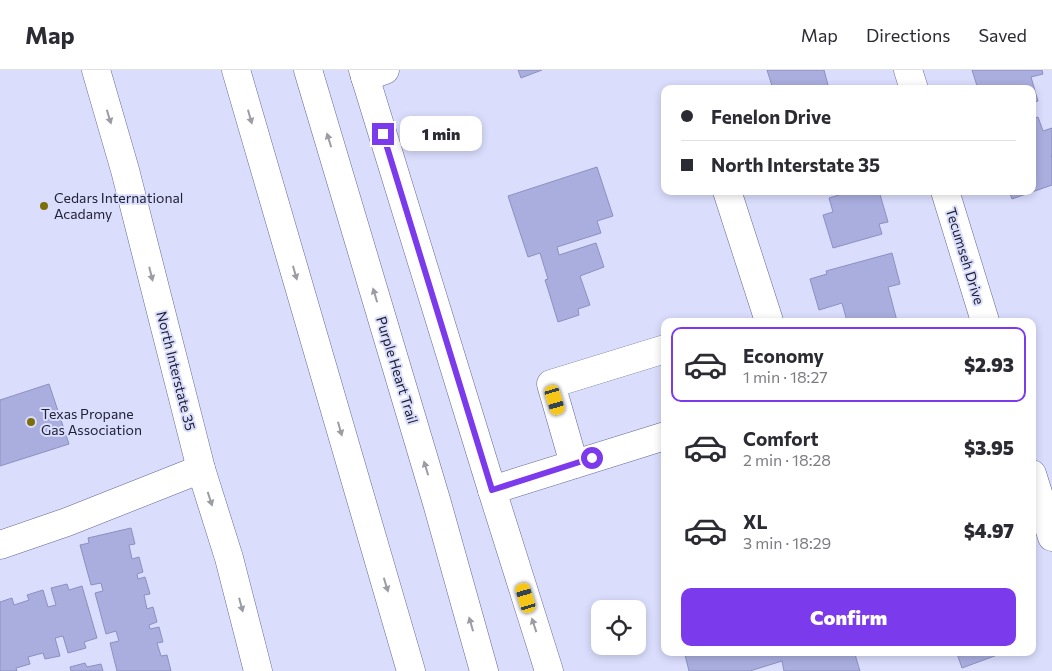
<!DOCTYPE html>
<meta charset="utf-8">
<style>
:root{--surface:#fff;--page:#f7f7f7;--text:#2b2b33;--muted:#7c7c81;--line:#e1e1e2;--accent:#7c3aed}
body{margin:0;font-family:Commissioner,sans-serif;background:var(--page);color:var(--text);height:100vh;display:flex;flex-direction:column;font-size:19px;white-space:nowrap}
*{box-sizing:border-box;margin:0}
p{font-size:16px;color:var(--muted)}
.icon{flex:none;width:28px;height:28px;fill:none;stroke:currentColor;stroke-width:2;stroke-linecap:round;stroke-linejoin:round}
.map{position:relative;flex:1;overflow:hidden}
.details{position:absolute;left:661px;top:248px;width:375px;height:338px;display:flex;flex-direction:column;background:var(--surface);border-radius:10px;box-shadow:0 2px 8px #0003}
.details>*{flex:none}
.banner{position:absolute;left:661px;top:15px;width:375px;height:110px;border-radius:10px;box-shadow:0 2px 8px #0003;display:grid;align-content:center;height:110px;padding:0 20px;background:var(--surface)}
.fabs{position:absolute;left:591px;top:530px;display:grid;gap:10px}
.fabs a{display:grid;place-items:center;width:55px;height:55px;border-radius:10px;background:var(--surface);box-shadow:0 2px 8px #0003;font-size:25px}
.end{position:absolute;width:22px;height:22px;margin:-11px;border:6px solid #7c3aed;background:#fff;box-shadow:0 0 0 2px #fff}
.from{border-radius:50%}
.bubble{position:absolute;height:35px;border-radius:10px;background:var(--surface);box-shadow:0 2px 8px #0003;font-size:16px;font-weight:800;line-height:35px;text-align:center}
.car{position:absolute;width:15px;height:30px;margin:-15px -8px;border-radius:6px;box-shadow:0 0 4px 1px #0007;background:linear-gradient(#f5c518 24%,#345 0 40%,#f5c518 0 76%,#345 0 86%,#f5c518 0)}
.banner b{display:flex;align-items:center;gap:18px;height:48px;font-size:19px}
.banner b+b{border-top:1px solid var(--line)}
.banner i{width:12px;height:12px;background:var(--text)}
ul{padding:9px 0 0;list-style:none}
li{display:flex;align-items:center;gap:15px;height:75px;margin:0 10px 8px;padding:0 10px;border:2px solid transparent;border-radius:10px}
li div{flex:1}
li b{display:block;font-size:19px}
li em{font-style:normal;font-weight:800}
li.current{border-color:var(--accent)}
li>.icon{width:45px;height:45px;stroke-width:1.5}
.action{display:flex;gap:10px;margin-top:auto;padding:10px 20px}
.action a{flex:1;height:58px;border-radius:10px;background:var(--accent);color:#fff;font-size:20px;font-weight:800;line-height:58px;text-align:center}
header{display:flex;align-items:center;gap:30px;box-sizing:border-box;height:70px;padding:0 25px;background:var(--surface);border-bottom:1px solid var(--line)}
header strong{font-size:24px}
nav{display:flex;gap:28px;margin-inline-start:auto;font-size:18px}
.map>svg:first-child{display:block}
</style>
<header>
<strong>Map</strong>
<nav><a>Map</a><a>Directions</a><a>Saved</a></nav>
</header>
<div class="map">
<svg width="1052" height="601" viewBox="0 0 1052 601">
<rect width="100%" height="100%" fill="#daddfc"/>
<g fill="#a9aedf" stroke="#8c90c0">
<path d="M518,0H542L521,8Z"/>
<path d="M767,0H824L828,15L817,19H773Z"/>
<path d="M972,0H1042L1043,4L1031,7L1038,31L1032,33V19H978Z"/>
<path d="M1038,47L1043,61L1052,58V85H1051L1052,88V115L1012,129L1009,121H1032V49Z"/>
<path d="M597,97L613,146L597,151L601,163L557,177L559,185L596,173L604,197L580,206L590,235L578,239L579,245L558,252L547,216L545,210L548,209L540,183L528,187L508,126Z"/>
<path d="M852,121H879L888,152L879,154L882,164L833,178L823,145L833,142L829,128Z"/>
<path d="M892,183L900,214L888,217L897,251H847L842,233L819,240L810,209L827,204L826,201Z"/>
<path d="M49,314L69,374L0,396V330Z"/>
<path d="M131,458L135,474L129,475L132,489L139,487L143,502L137,504L138,509L145,507L150,524L144,525L147,539L153,537L157,552L149,555L150,559L159,557L163,572L157,573L161,586L167,585L171,601H117L110,573L119,571L116,561L106,564L95,523L103,521L101,513L91,515L80,475L89,473L88,468Z"/>
<path d="M67,514L69,520L82,516L97,568L84,572L86,578L68,583L63,566L55,568L60,586L45,589L43,583L28,587L30,594L16,598L17,601H0V532L12,528L14,535L29,530L27,525L43,520L48,537L56,535L51,518Z"/>
<path d="M684,581H854L860,601H784L782,591L750,601H689Z"/>
<path d="M956,581H1008L962,598Z"/>
<path d="M85,593L87,597L101,594L103,601H71L70,597Z"/>
</g>
<g fill="none" stroke-linecap="round" stroke-linejoin="round">
<defs>
<g id="minor">
<path d="M908,0L914,19"/>
<path d="M365,7L385,0"/>
<path d="M727,121L769,251"/>
<path d="M945,121L985,251"/>
<path d="M574,394L551,314L665,279"/>
<path d="M1032,404L1052,467"/>
<path d="M492,420L665,366"/>
<path d="M0,475L67,452L201,399"/>
</g>
<g id="major">
<path d="M96,0L125,100L201,399L229,488L258,601"/>
<path d="M363,0L492,420L549,601"/>
</g>
<g id="highway">
<path d="M236,0L411,601"/>
<path d="M308,0L437,433L484,601"/>
</g>
</defs>
<use href="#minor" stroke="#646794" stroke-width="29"/>
<use href="#major" stroke="#646794" stroke-width="29"/>
<use href="#highway" stroke="#646794" stroke-width="29"/>
<use href="#minor" stroke="#fff" stroke-width="28"/>
<use href="#major" stroke="#fff" stroke-width="28"/>
<use href="#highway" stroke="#fff" stroke-width="28"/>
</g>
<defs><path id="oneway-solid" d="M-6-.8H1V-3.2L6.5 0L1 3.2V.8H-6Z" transform="scale(1.25)"/></defs>
<g fill="#9b9ca4">
<use href="#oneway-solid" transform="translate(109 47) rotate(73)"/>
<use href="#oneway-solid" transform="translate(250 47) rotate(74)"/>
<use href="#oneway-solid" transform="translate(329 70) rotate(-107)"/>
<use href="#oneway-solid" transform="translate(295 203) rotate(74)"/>
<use href="#oneway-solid" transform="translate(151 204) rotate(76)"/>
<use href="#oneway-solid" transform="translate(375 225) rotate(-107)"/>
<use href="#oneway-solid" transform="translate(340 359) rotate(74)"/>
<use href="#oneway-solid" transform="translate(426 398) rotate(-107)"/>
<use href="#oneway-solid" transform="translate(210 429) rotate(72)"/>
<use href="#oneway-solid" transform="translate(386 515) rotate(73)"/>
<use href="#oneway-solid" transform="translate(241 535) rotate(75)"/>
<use href="#oneway-solid" transform="translate(471 554) rotate(-106)"/>
<use href="#oneway-solid" transform="translate(534 555) rotate(-108)"/>
</g>
<g fill="none" stroke-linecap="round" stroke-linejoin="round">
<path stroke="#7c3aed" stroke-width="6" d="M383,64L492,420L592,388"/>
</g>
<g fill="#7c6e0a" stroke="#daddfc" stroke-width="2">
<circle cx="44" cy="136" r="5"/>
<circle cx="31" cy="352" r="5"/>
</g>
<g text-anchor="middle" stroke-width="4" stroke-linejoin="round" paint-order="stroke">
<g font-size="14" fill="#202235" stroke="#daddfc" text-anchor="start">
<text x="54" y="133">Cedars International<tspan x="54" dy="16">Acadamy</tspan></text>
<text x="41" y="349">Texas Propane<tspan x="41" dy="16">Gas Association</tspan></text>
</g>
<g font-size="14" fill="#202235" stroke="#daddfc">
<text transform="translate(965 186) rotate(73)" y="5">Tecumseh Drive</text>
<text transform="translate(397 300) rotate(73)" y="5">Purple Heart Trail</text>
<text transform="translate(176 301) rotate(76)" y="5">North Interstate 35</text>
</g>
</g>
</svg>
<div class="fabs">
<a><svg class="icon" aria-label="locate" viewBox="0 0 24 24"><circle cx="12" cy="12" r="6"/><path d="M12 2v4M12 18v4M2 12h4M18 12h4"/></svg></a>
</div>
<i class="end from" style="left:592px;top:388px"></i>
<i class="end" style="left:383px;top:64px"></i>
<div class="bubble" style="left:400px;top:46px;width:82px">1 min</div>
<i class="car" style="left:555px;top:330px;rotate:163deg"></i>
<i class="car" style="left:526px;top:528px;rotate:343deg"></i>
<div class="banner">
<b><i class="from"></i>Fenelon Drive</b>
<b><i></i>North Interstate 35</b>
</div>
<section class="details">
<ul>
<li class="current"><svg class="icon" aria-label="car" viewBox="0 0 24 24"><path d="M5 17H2v-5l4-1 3-4h7l3 4 3 1v5h-3M9 17h6M6 11h13"/><circle cx="7" cy="17" r="2"/><circle cx="17" cy="17" r="2"/></svg><div><b>Economy</b><p>1 min · 18:27</p></div><em>$2.93</em></li>
<li><svg class="icon" aria-label="car" viewBox="0 0 24 24"><path d="M5 17H2v-5l4-1 3-4h7l3 4 3 1v5h-3M9 17h6M6 11h13"/><circle cx="7" cy="17" r="2"/><circle cx="17" cy="17" r="2"/></svg><div><b>Comfort</b><p>2 min · 18:28</p></div><em>$3.95</em></li>
<li><svg class="icon" aria-label="car" viewBox="0 0 24 24"><path d="M5 17H2v-5l4-1 3-4h7l3 4 3 1v5h-3M9 17h6M6 11h13"/><circle cx="7" cy="17" r="2"/><circle cx="17" cy="17" r="2"/></svg><div><b>XL</b><p>3 min · 18:29</p></div><em>$4.97</em></li>
</ul>
<div class="action"><a>Confirm</a></div>
</section>
</div>
